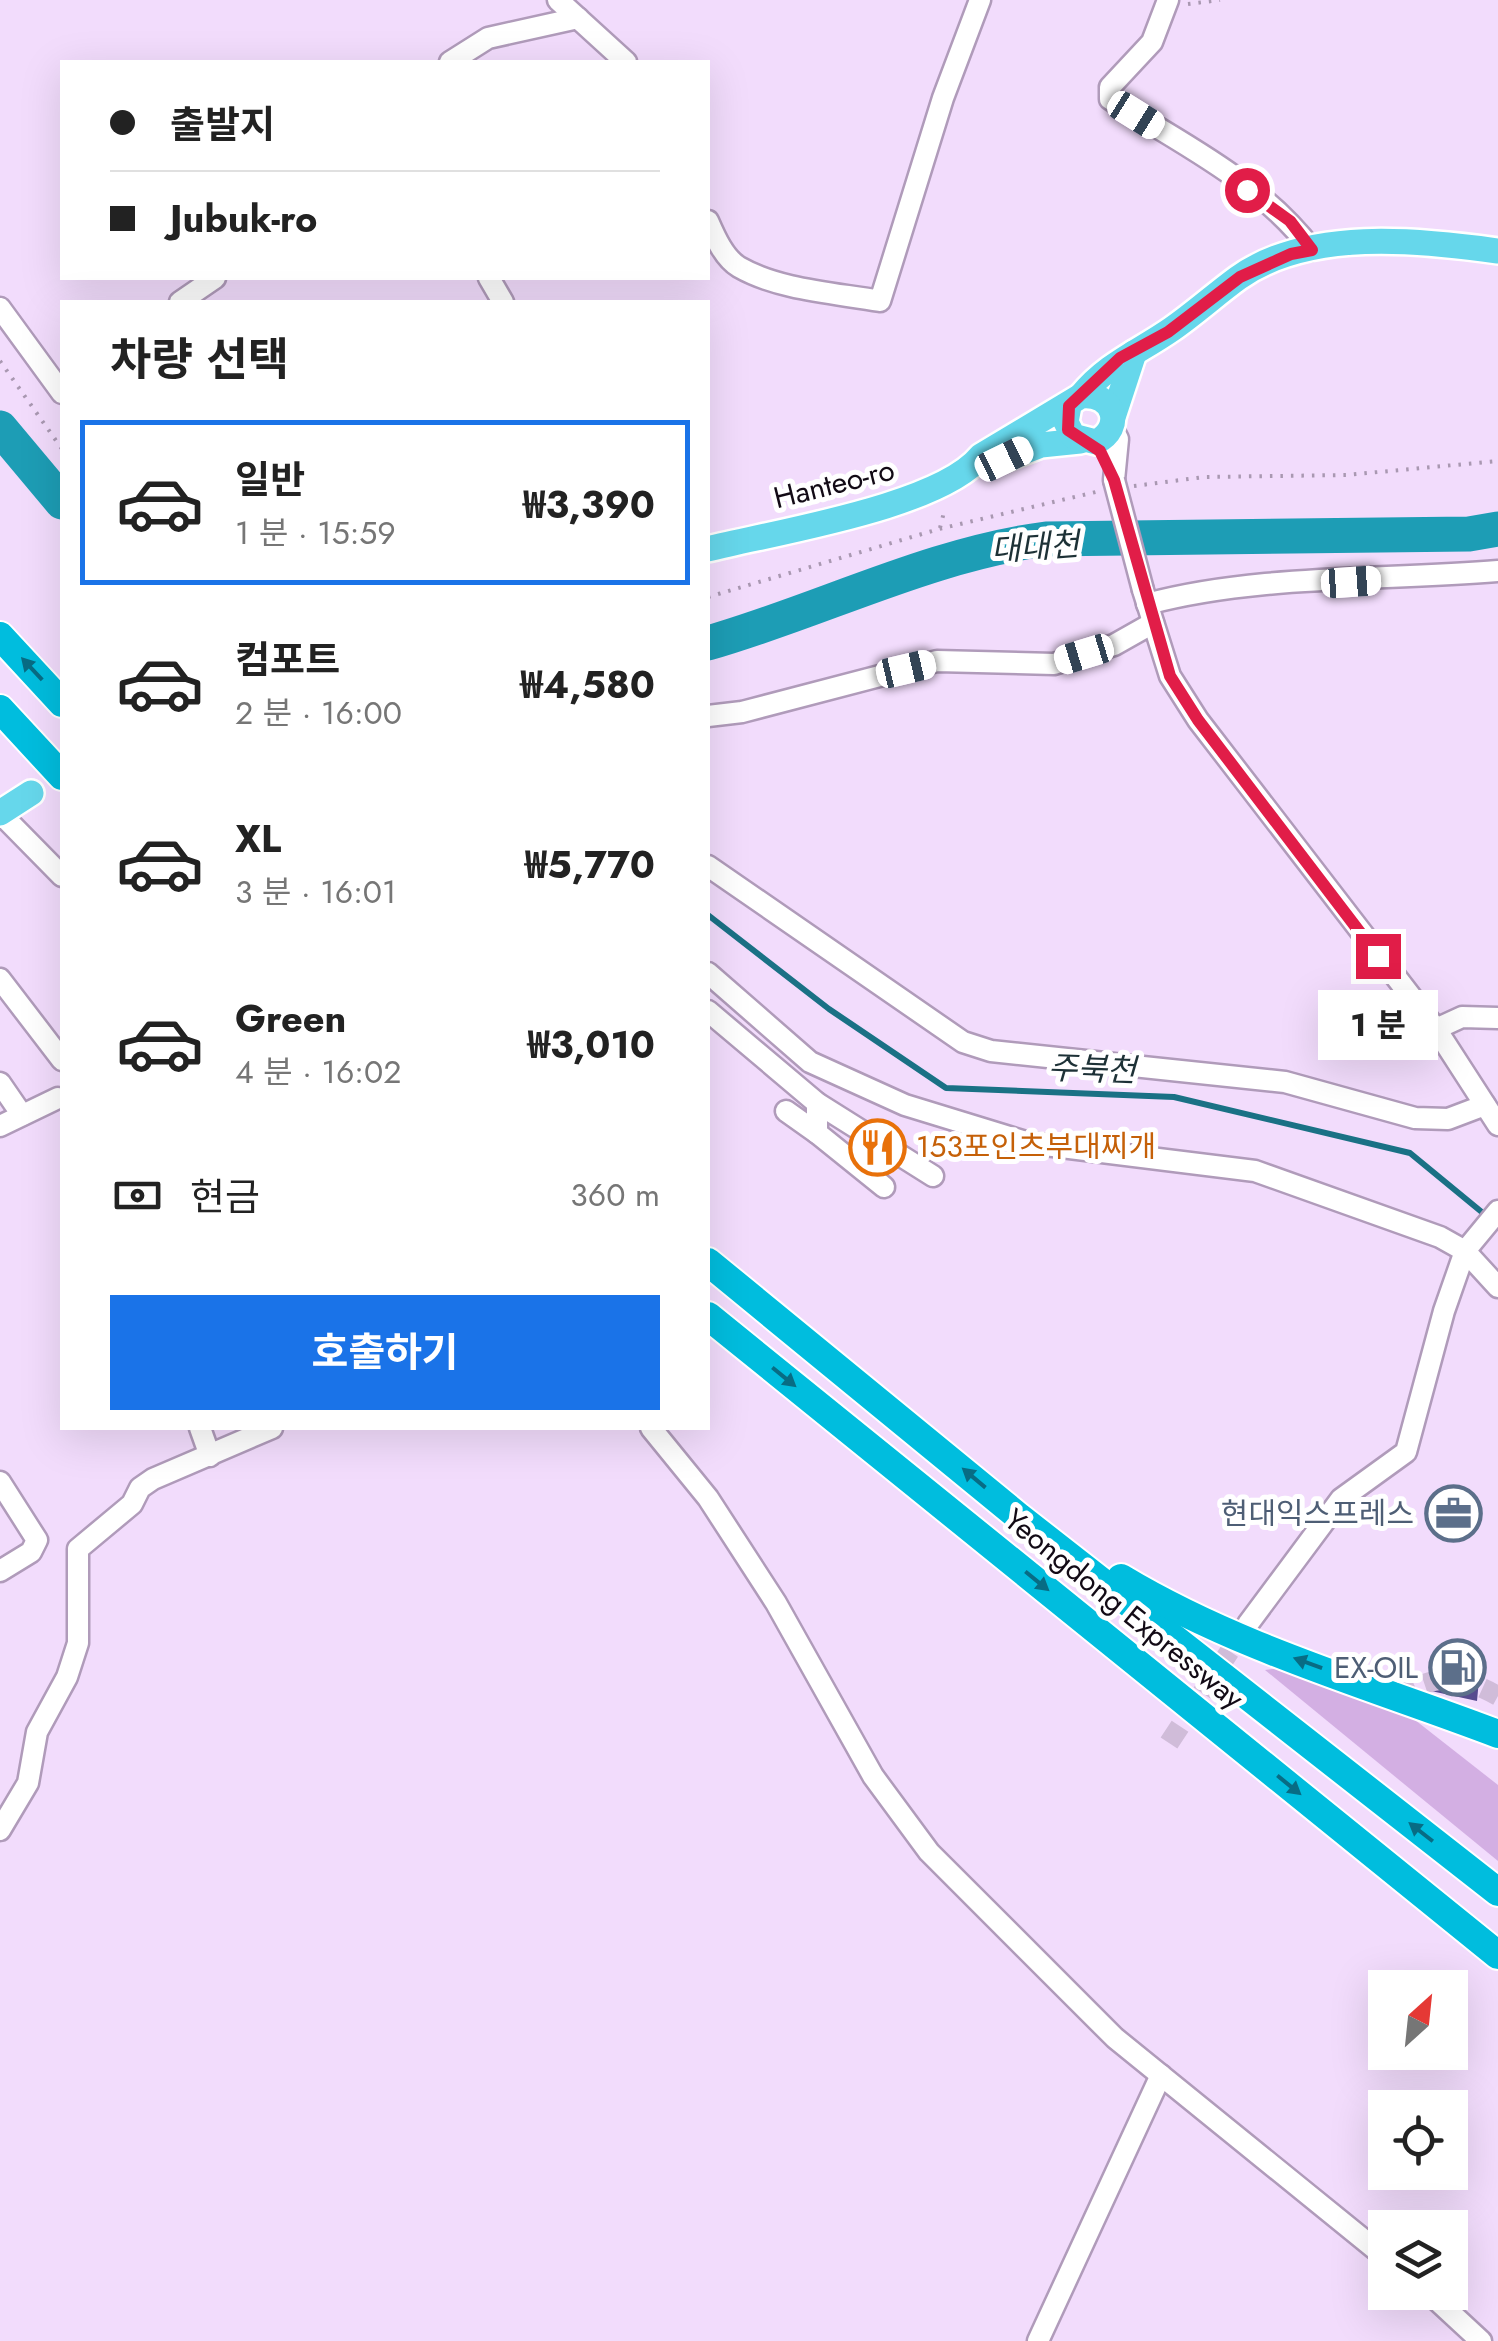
<!DOCTYPE html>
<html lang="ko">
<meta charset="utf-8">
<style>
:root{--surface:#fff;--page:#f2f2f2;--text:#222;--muted:#767676;--line:#e0e0e0;--accent:#1a73e8}
body{margin:0;font-family:Jost,"Noto Sans KR",sans-serif;background:var(--page);color:var(--text);height:100vh;display:flex;flex-direction:column;font-size:38px;white-space:nowrap}
*{box-sizing:border-box;margin:0}
p{font-size:32px;color:var(--muted)}
.icon{flex:none;width:55px;height:55px;fill:none;stroke:currentColor;stroke-width:2;stroke-linecap:round;stroke-linejoin:round}
.map{position:relative;flex:1;overflow:hidden}
.drawer{position:absolute;left:60px;top:300px;width:650px;height:1130px;display:flex;flex-direction:column;background:var(--surface);border-radius:0px;box-shadow:0 10px 40px #0002}
.drawer>*{flex:none}
.top-card{position:absolute;left:60px;top:60px;width:650px;height:220px;border-radius:0px;box-shadow:0 10px 40px #0002;display:grid;align-content:center;height:220px;padding:0 50px;background:var(--surface)}
.needle{width:65px;rotate:27deg}
.tools{position:absolute;left:1368px;top:1970px;display:grid;gap:20px}
.tools a{display:grid;place-items:center;width:100px;height:100px;border-radius:0px;background:var(--surface);box-shadow:0 10px 40px #0002;font-size:50px}
.end{position:absolute;width:45px;height:45px;margin:-22px;border:12px solid #e11d48;background:#fff;box-shadow:0 0 0 5px #fff}
.from{border-radius:50%}
.bubble{position:absolute;height:70px;border-radius:0px;background:var(--surface);box-shadow:0 10px 40px #0002;font-size:32px;font-weight:700;line-height:70px;text-align:center}
.car{position:absolute;width:30px;height:60px;margin:-30px -15px;border-radius:12px;box-shadow:0 0 8px 2px #0007;background:linear-gradient(#fff 24%,#345 0 40%,#fff 0 76%,#345 0 86%,#fff 0)}
.top-card b{display:flex;align-items:center;gap:35px;height:95px;font-size:38px}
.top-card b+b{border-top:2px solid var(--line)}
.top-card i{width:25px;height:25px;background:var(--text)}
ul{padding:0;list-style:none}
li{display:flex;align-items:center;gap:30px;height:165px;margin:0 20px 15px;padding:0 30px;border:5px solid transparent;border-radius:0px}
li div{flex:1}
li b{display:block;font-size:38px}
li em{font-style:normal;font-weight:700}
li.active{border-color:var(--accent)}
li>.icon{width:90px;height:90px;stroke-width:1.5}
h2{padding:0 50px;font-size:45px;line-height:120px}
.pay{display:flex;align-items:center;gap:25px;height:110px;padding:0 50px;font-size:38px}
.pay p{margin-inline-start:auto}
.button{display:flex;gap:20px;margin-top:auto;padding:20px 50px}
.button a{flex:1;height:115px;border-radius:0px;background:var(--accent);color:#fff;font-size:40px;font-weight:700;line-height:115px;text-align:center}
.map>svg:first-child{display:block}
</style>
<div class="map">
<svg width="1498" height="2341" viewBox="0 0 1498 2341">
<rect width="100%" height="100%" fill="#f2dcfc"/>
<path fill="#d3afe3" d="M1280,1668L1401,1709L1498,1785V1861L1265,1670Z"/>
<g fill="none" stroke-linecap="round" stroke-linejoin="round">
<path stroke="#1a7185" stroke-width="6" d="M708,915L829,1009L946,1088L1174,1097L1410,1153L1489,1218"/>
<g stroke="#1d9db5" stroke-width="35">
<path d="M0,428L62,502"/>
<path d="M708,643C820,611 930,554 1046,539L1469,534L1498,529"/>
</g>
</g>
<path fill="#574b8f" d="M1446,1642L1477,1646L1474,1657L1481,1658L1477,1701L1431,1691L1437,1651H1443Z"/>
<g fill="none" stroke-linecap="round" stroke-linejoin="round">
<g stroke="#d0bcd9" stroke-width="20" stroke-dasharray="20 10" stroke-linecap="butt">
<path d="M1397,1696C1437,1675 1456,1673 1498,1696"/>
<path d="M1169,1743L1247,1625"/>
</g>
<defs>
<g id="minor">
<path d="M558,0L626,62"/>
<path d="M1168,0L1152,42L1110,87V99C1180,142 1263,184 1312,250"/>
<path d="M450,62L488,38L578,18"/>
<path d="M708,221C715,237 724,258 739,267C779,290 835,293 880,301L943,98L980,0"/>
<path d="M489,278L503,302"/>
<path d="M180,302L215,278"/>
<path d="M0,308L62,393"/>
<path d="M1112,427L1118,439L1114,480"/>
<path d="M1143,590L1170,676L1198,720L1436,1029L1498,1125"/>
<path d="M1147,604C1260,574 1382,581 1498,571"/>
<path d="M708,716L742,712L937,661L1054,664L1114,645L1153,623"/>
<path d="M0,813L62,876"/>
<path d="M708,866L963,1042L991,1051L1285,1082L1415,1118L1448,1119L1485,1105"/>
<path d="M708,973L810,1062L905,1105L1029,1143L1255,1171L1440,1237L1465,1251L1498,1287"/>
<path d="M0,979L62,1060"/>
<path d="M708,1011L817,1103L933,1176"/>
<path d="M1436,1029L1462,1017L1498,1018"/>
<path d="M0,1083L22,1115"/>
<path d="M817,1103V1133L884,1187"/>
<path d="M786,1111L817,1133"/>
<path d="M0,1126L58,1098"/>
<path d="M200,1428L210,1456"/>
<path d="M651,1428L708,1498L776,1603L873,1776L929,1852L1115,2038L1385,2257"/>
<path d="M0,1482L37,1540L31,1552L0,1571"/>
<path d="M1248,1624L1341,1499L1406,1452L1444,1311L1465,1251L1498,1211"/>
<path d="M0,1830L28,1783L37,1732L67,1677L78,1643V1549L132,1504L140,1488L153,1479L272,1428"/>
<path d="M1428,2292L1481,2341"/>
<path d="M1038,2341L1161,2075"/>
</g>
<g id="major">
<path d="M1081,396C1107,364 1139,352 1172,329C1195,313 1216,294 1238,278C1308,228 1419,240 1498,251"/>
<path d="M1114,414L1134,353"/>
<path d="M999,461L1041,445L1080,441"/>
<path d="M708,549C775,532 939,507 981,456L1081,396C1114,392 1125,428 1096,442L1073,436L1066,422L1069,406"/>
<path d="M0,813L31,793"/>
</g>
<g id="highway">
<path d="M0,636L62,703"/>
<path d="M0,709L62,776"/>
<path d="M708,1262L1019,1517L1498,1892"/>
<path d="M708,1316L1498,1955"/>
<path d="M1121,1578C1237,1648 1372,1686 1498,1734"/>
</g>
</defs>
<use href="#minor" stroke="#b09bba" stroke-width="25"/>
<use href="#major" stroke="#fff" stroke-width="30"/>
<use href="#highway" stroke="#fff" stroke-width="32"/>
<g stroke="#a998b1" stroke-width="4" stroke-dasharray="2.5 8" stroke-linecap="butt">
<path d="M1188,4L1220,0"/>
<path d="M0,361L62,449"/>
<path d="M1134,486L1204,477L1346,475L1498,461"/>
<path d="M940,528L945,508"/>
<path d="M708,597L939,529L1100,491"/>
</g>
<use href="#minor" stroke="#fff" stroke-width="20"/>
<use href="#major" stroke="#66d7eb" stroke-width="25"/>
<use href="#highway" stroke="#00bdde" stroke-width="28"/>
<defs>
<path id="minor-bridge" d="M1114,480L1143,590"/>
</defs>
<use href="#minor-bridge" stroke="#b09bba" stroke-width="25" stroke-linecap="butt"/>
<use href="#minor-bridge" stroke="#fff" stroke-width="20"/>
</g>
<defs><path id="oneway-solid" d="M-6-.8H1V-3.2L6.5 0L1 3.2V.8H-6Z" transform="scale(2.5)"/></defs>
<g fill="#086c84">
<use href="#oneway-solid" transform="translate(32 669) rotate(-133)"/>
<use href="#oneway-solid" transform="translate(784 1377) rotate(39)"/>
<use href="#oneway-solid" transform="translate(974 1478) rotate(-140)"/>
<use href="#oneway-solid" transform="translate(1037 1581) rotate(39)"/>
<use href="#oneway-solid" transform="translate(1308 1663) rotate(-160)"/>
<use href="#oneway-solid" transform="translate(1289 1785) rotate(39)"/>
<use href="#oneway-solid" transform="translate(1421 1832) rotate(-142)"/>
</g>
<g fill="none" stroke-linecap="round" stroke-linejoin="round">
<path stroke="#e11d48" stroke-width="12" d="M1247,190L1290,221L1312,250L1291,254L1240,277L1168,332L1120,358L1069,406L1068,430L1100,451L1114,480L1170,676L1198,720L1378,956"/>
</g>
<defs>
<symbol id="restaurant-ring" viewBox="-11 -11 22 22"><circle r="9.5" fill="#fff" stroke="#e8710a" stroke-width="1.5"/><path d="M-5-6h1v4h1v-4h1v4h1v-4h1v5L-1.5 .5V6h-2V.5L-5-1ZM5-6V6H3V1.5H1.5Q1.5-4 5-6Z" fill="#e8710a"/></symbol>
<symbol id="office-ring" viewBox="-11 -11 22 22"><circle r="9.5" fill="#fff" stroke="#5c6f8a" stroke-width="1.5"/><path d="M-6-3h4V-5.5h4V-3h4V5H-6ZM-1-4.5V-3h2v-1.5ZM-6 0V1H6V0Z" fill="#5c6f8a"/></symbol>
<symbol id="fuel-ring" viewBox="-11 -11 22 22"><circle r="9.5" fill="#fff" stroke="#5c6f8a" stroke-width="1.5"/><path d="M-5.5-6h7V0h2V4h1.3V-2.5L3-4.5l.8-.8L6-3V5H2.5V1h-1V6h-7ZM-4.2-4.7v3.2H.2V-4.7Z" fill="#5c6f8a"/></symbol>
</defs>
<g fill-rule="evenodd">
<use href="#restaurant-ring" x="846" y="1116" width="63" height="63"/>
<use href="#office-ring" x="1422" y="1482" width="63" height="63"/>
<use href="#fuel-ring" x="1426" y="1636" width="63" height="63"/>
</g>
<g text-anchor="middle" stroke-width="10" stroke-linejoin="round" paint-order="stroke">
<g font-size="30" fill="#120a15" stroke="#fff">
<text transform="translate(834 484) rotate(-14)" y="10">Hanteo-ro</text>
<text transform="translate(1124 1609) rotate(39)" y="10">Yeongdong Expressway</text>
</g>
<g font-size="30" fill="#c56008" stroke="#fff" text-anchor="start">
<text x="916" y="1157">153포인츠부대찌개</text>
</g>
<g font-size="30" fill="#4e5e75" stroke="#fff" text-anchor="end">
<text x="1414" y="1524">현대익스프레스</text>
<text x="1418" y="1678">EX-OIL</text>
</g>
<g font-size="32" font-style="italic" fill="#1d3136" stroke="#fff">
<text transform="translate(1035 547) rotate(-4)" y="11">대대천</text>
<text transform="translate(1092 1069) rotate(2)" y="11">주북천</text>
</g>
</g>
</svg>
<div class="tools">
<a><svg class="needle" viewBox="-14 -14 28 28"><path d="M0-13l5 13h-10z" fill="#e53935"/><path d="M0 13l5-13h-10z" fill="#767676"/></svg></a>
<a><svg class="icon" aria-label="locate" viewBox="0 0 24 24"><circle cx="12" cy="12" r="6"/><path d="M12 2v4M12 18v4M2 12h4M18 12h4"/></svg></a>
<a><svg class="icon" aria-label="layers" viewBox="0 0 24 24"><path d="M12 4l9 5-9 5-9-5zM3 14l9 5 9-5"/></svg></a>
</div>
<i class="end from" style="left:1247px;top:190px"></i>
<i class="end" style="left:1378px;top:956px"></i>
<div class="bubble" style="left:1318px;top:990px;width:120px">1 분</div>
<i class="car" style="left:1136px;top:115px;rotate:122deg"></i>
<i class="car" style="left:1004px;top:459px;rotate:64deg"></i>
<i class="car" style="left:1351px;top:582px;rotate:86deg"></i>
<i class="car" style="left:1084px;top:654px;rotate:253deg"></i>
<i class="car" style="left:906px;top:669px;rotate:77deg"></i>
<div class="top-card">
<b><i class="from"></i>출발지</b>
<b><i></i>Jubuk-ro</b>
</div>
<section class="drawer">
<h2>차량 선택</h2>
<ul>
<li class="active"><svg class="icon" aria-label="car" viewBox="0 0 24 24"><path d="M5 17H2v-5l4-1 3-4h7l3 4 3 1v5h-3M9 17h6M6 11h13"/><circle cx="7" cy="17" r="2"/><circle cx="17" cy="17" r="2"/></svg><div><b>일반</b><p>1 분 · 15:59</p></div><em>₩3,390</em></li>
<li><svg class="icon" aria-label="car" viewBox="0 0 24 24"><path d="M5 17H2v-5l4-1 3-4h7l3 4 3 1v5h-3M9 17h6M6 11h13"/><circle cx="7" cy="17" r="2"/><circle cx="17" cy="17" r="2"/></svg><div><b>컴포트</b><p>2 분 · 16:00</p></div><em>₩4,580</em></li>
<li><svg class="icon" aria-label="car" viewBox="0 0 24 24"><path d="M5 17H2v-5l4-1 3-4h7l3 4 3 1v5h-3M9 17h6M6 11h13"/><circle cx="7" cy="17" r="2"/><circle cx="17" cy="17" r="2"/></svg><div><b>XL</b><p>3 분 · 16:01</p></div><em>₩5,770</em></li>
<li><svg class="icon" aria-label="car" viewBox="0 0 24 24"><path d="M5 17H2v-5l4-1 3-4h7l3 4 3 1v5h-3M9 17h6M6 11h13"/><circle cx="7" cy="17" r="2"/><circle cx="17" cy="17" r="2"/></svg><div><b>Green</b><p>4 분 · 16:02</p></div><em>₩3,010</em></li>
</ul>
<div class="pay"><svg class="icon" aria-label="cash" viewBox="0 0 24 24"><path d="M3 7h18v10H3z"/><circle cx="12" cy="12" r="2"/></svg>현금<p>360 m</p></div>
<div class="button"><a>호출하기</a></div>
</section>
</div>
